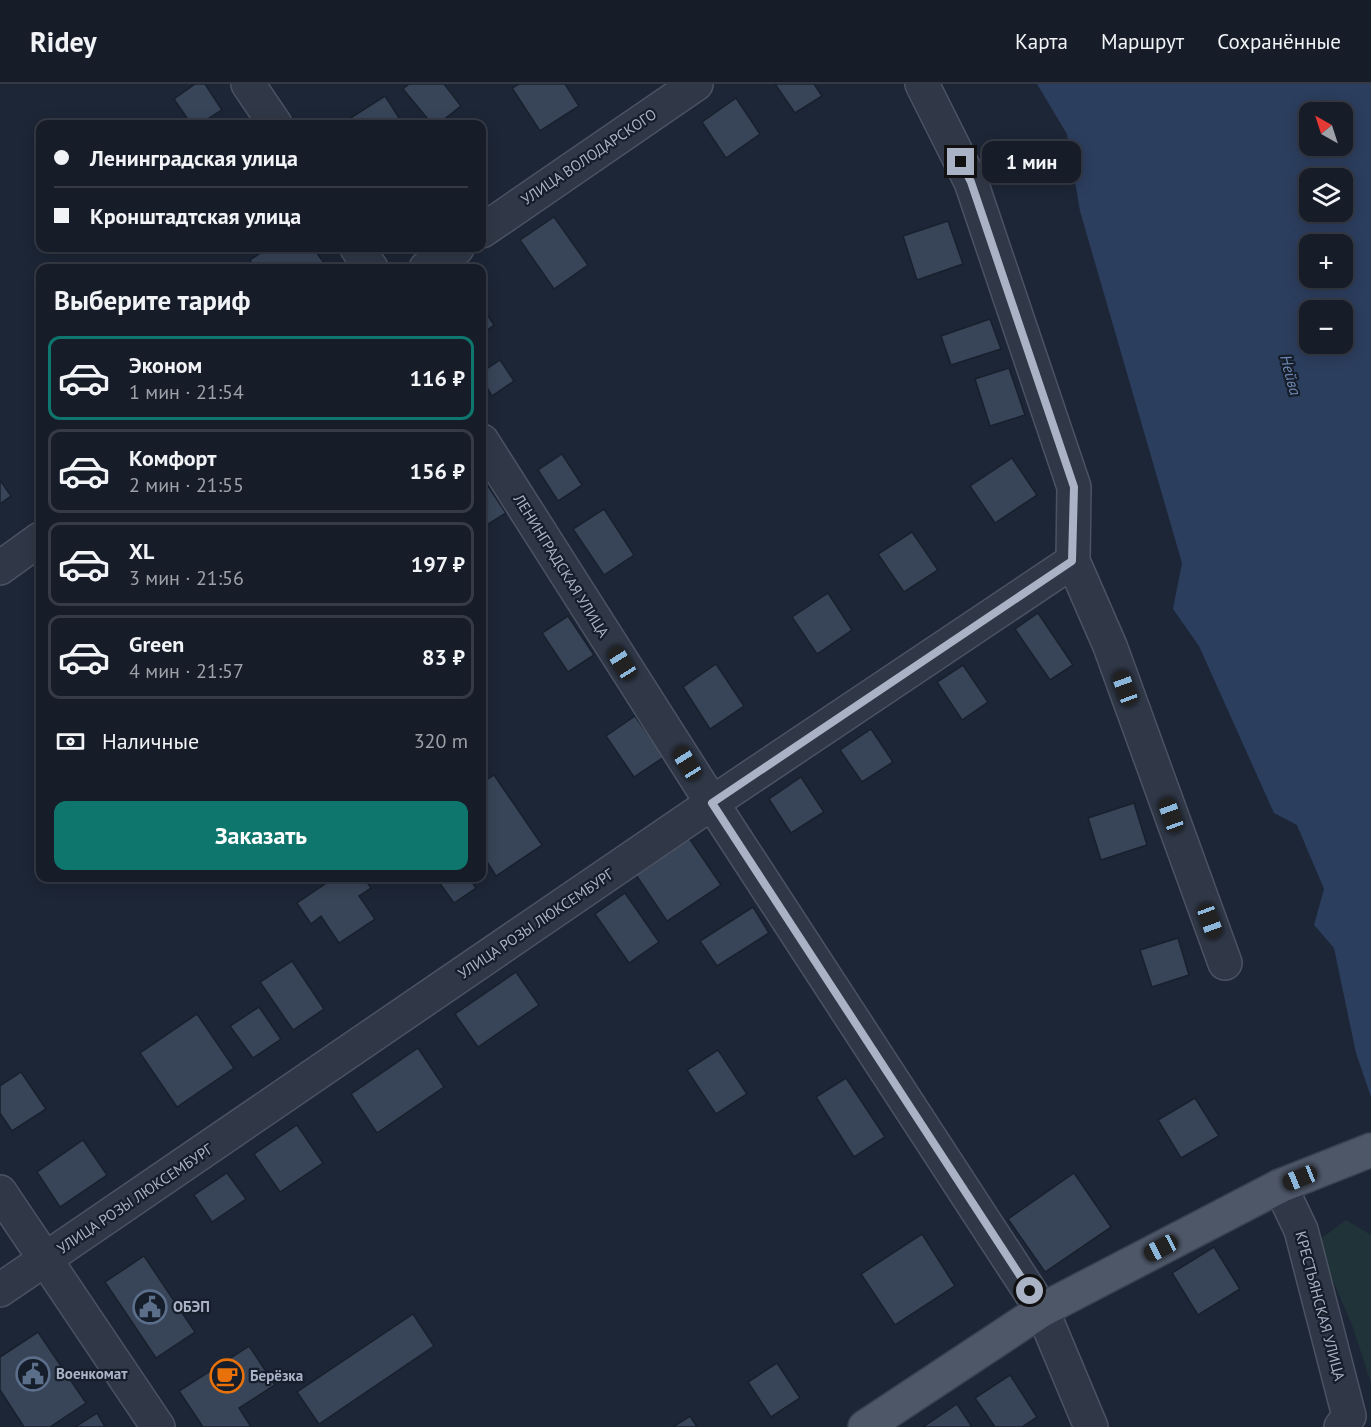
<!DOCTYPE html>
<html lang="ru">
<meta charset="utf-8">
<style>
:root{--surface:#161c28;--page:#1f2530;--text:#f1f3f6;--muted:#9ea1a8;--line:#353a45;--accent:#0f766e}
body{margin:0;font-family:"PT Sans",sans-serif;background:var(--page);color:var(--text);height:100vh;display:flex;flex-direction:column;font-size:22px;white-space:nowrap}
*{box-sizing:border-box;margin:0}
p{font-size:20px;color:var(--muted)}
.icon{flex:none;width:33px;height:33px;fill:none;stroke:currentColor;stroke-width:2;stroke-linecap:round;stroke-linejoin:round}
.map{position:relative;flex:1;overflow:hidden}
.panel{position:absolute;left:36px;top:180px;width:450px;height:618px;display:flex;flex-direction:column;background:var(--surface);border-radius:12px;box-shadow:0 3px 15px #0003,0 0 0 2px var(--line)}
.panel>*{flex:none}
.top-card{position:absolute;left:36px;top:36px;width:450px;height:132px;border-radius:12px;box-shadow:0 3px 15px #0003,0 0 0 2px var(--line);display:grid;align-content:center;height:132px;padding:0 18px;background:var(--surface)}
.needle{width:39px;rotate:321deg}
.buttons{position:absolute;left:1299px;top:18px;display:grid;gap:12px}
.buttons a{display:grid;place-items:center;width:54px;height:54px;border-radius:12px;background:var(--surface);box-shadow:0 3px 15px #0003,0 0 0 2px var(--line);font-size:30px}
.end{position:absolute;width:27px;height:27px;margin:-14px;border:8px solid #a9b3c5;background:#111;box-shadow:0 0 0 3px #111}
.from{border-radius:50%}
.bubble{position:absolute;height:42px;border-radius:12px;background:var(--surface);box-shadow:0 3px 15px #0003,0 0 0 2px var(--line);font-size:20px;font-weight:800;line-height:42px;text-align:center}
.car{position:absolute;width:18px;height:36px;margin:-18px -9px;border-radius:8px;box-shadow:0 0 4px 2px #0007;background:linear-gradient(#222 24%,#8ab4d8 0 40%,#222 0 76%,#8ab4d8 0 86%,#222 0)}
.top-card b{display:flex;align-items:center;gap:21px;height:57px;font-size:22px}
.top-card b+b{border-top:2px solid var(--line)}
.top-card i{width:15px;height:15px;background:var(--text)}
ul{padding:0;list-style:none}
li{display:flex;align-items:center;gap:18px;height:84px;margin:0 12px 9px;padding:0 6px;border:3px solid var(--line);border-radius:12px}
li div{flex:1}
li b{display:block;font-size:22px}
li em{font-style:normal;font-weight:800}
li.current{border-color:var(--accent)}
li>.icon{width:54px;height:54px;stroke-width:1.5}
h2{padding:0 18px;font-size:27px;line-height:72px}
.pay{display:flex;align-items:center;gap:15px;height:66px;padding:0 18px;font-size:22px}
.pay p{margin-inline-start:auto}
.action{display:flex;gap:12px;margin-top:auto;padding:12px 18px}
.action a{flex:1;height:69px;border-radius:12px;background:var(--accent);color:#fff;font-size:24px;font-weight:800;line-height:69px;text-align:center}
header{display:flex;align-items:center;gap:36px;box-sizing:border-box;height:84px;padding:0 30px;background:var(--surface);border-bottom:2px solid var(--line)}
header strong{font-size:28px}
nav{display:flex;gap:33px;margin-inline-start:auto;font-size:21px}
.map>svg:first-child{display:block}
</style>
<header>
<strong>Ridey</strong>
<nav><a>Карта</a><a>Маршрут</a><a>Сохранённые</a></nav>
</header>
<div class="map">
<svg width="1371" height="1343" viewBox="0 0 1371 1343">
<rect width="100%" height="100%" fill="#1d2636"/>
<path fill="#1f3338" d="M1346,1136L1371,1151V1299L1352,1241L1329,1187L1319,1156Z"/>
<path fill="#2c3e5e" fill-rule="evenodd" d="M1037,0H1371V1013L1356,969L1334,864L1314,841L1324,805L1297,741L1274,729L1199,562L1173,525L1182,479L1080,127L1067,50ZM1310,28H1342V62H1310ZM1310,94H1342V128H1310ZM1310,160H1342V194H1310ZM1310,226H1342V260H1310Z"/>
<g fill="#384458" stroke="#18202d" stroke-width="1.5">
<path d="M195,0H205L222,26L200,40H191L174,15Z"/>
<path d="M409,0H444L461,22L438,40H432L403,5Z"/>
<path d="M519,0H565L579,22L540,47L512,4Z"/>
<path d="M775,0H814L822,12L795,29Z"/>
<path d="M385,12L403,40H341Z"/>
<path d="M736,14L760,50L726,74L702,38Z"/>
<path d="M554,133L588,181L554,205L520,156Z"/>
<path d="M948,137L963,180L917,196L903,152Z"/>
<path d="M268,164H313L328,184H255L250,176Z"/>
<path d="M482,223L494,241L482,250Z"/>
<path d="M990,235L1001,265L951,281L941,252Z"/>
<path d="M500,276L514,297L492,312L482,295V288Z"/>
<path d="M1009,284L1025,331L990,342L975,295Z"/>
<path d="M562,370L582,401L558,417L538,386Z"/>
<path d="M1012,374L1037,411L995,439L970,402Z"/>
<path d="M0,396L11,412L0,420Z"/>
<path d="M484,396L506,429L482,444V398Z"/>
<path d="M604,425L634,471L604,491L573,445Z"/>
<path d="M912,448L938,486L904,508L878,470Z"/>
<path d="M828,509L852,546L817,570L792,533Z"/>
<path d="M1038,529L1073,581L1050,596L1015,545Z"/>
<path d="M568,532L594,571L568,588L542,549Z"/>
<path d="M716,580L744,622L710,645L683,603Z"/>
<path d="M963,581L988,618L962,636L937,598Z"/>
<path d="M635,632L664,673L634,693L606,652Z"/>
<path d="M871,645L893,678L862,698L840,666Z"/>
<path d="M494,691L542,761L496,792L482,770V699Z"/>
<path d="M801,693L824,728L791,749L769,715Z"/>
<path d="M1134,719L1147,761L1101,776L1088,734Z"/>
<path d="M689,754L721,801L667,837L636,791Z"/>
<path d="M334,794H364L371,804L359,812L375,835L339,859L321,832L311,840L297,819Z"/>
<path d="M436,794H469L476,804L454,819Z"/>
<path d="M625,809L659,858L629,879L595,830Z"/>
<path d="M753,823L769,849L717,882L700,857Z"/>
<path d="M1178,854L1189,891L1152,903L1140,866Z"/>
<path d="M292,877L324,925L293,946L260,898Z"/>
<path d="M516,888L539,921L478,963L455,930Z"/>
<path d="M259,923L281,955L253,974L230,942Z"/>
<path d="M197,930L234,984L177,1023L140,969Z"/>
<path d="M418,964L444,1003L377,1049L351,1010Z"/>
<path d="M718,966L747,1010L716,1030L687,986Z"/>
<path d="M21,988L46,1025L12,1047L0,1029V1002Z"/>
<path d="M846,994L885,1053L854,1073L816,1013Z"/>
<path d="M1195,1014L1219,1052L1181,1074L1158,1036Z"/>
<path d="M297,1041L323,1079L280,1108L254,1070Z"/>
<path d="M83,1056L107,1091L60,1123L37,1088Z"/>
<path d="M227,1089L246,1115L212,1138L194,1111Z"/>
<path d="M1074,1089L1111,1143L1045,1188L1008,1135Z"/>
<path d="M922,1150L955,1202L895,1241L861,1190Z"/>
<path d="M1214,1163L1240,1205L1198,1231L1172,1189Z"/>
<path d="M144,1172L195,1248L156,1274L105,1198Z"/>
<path d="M413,1230L434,1262L319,1340L297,1308Z"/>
<path d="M38,1248L86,1319L50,1343H24L0,1306V1273Z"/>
<path d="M249,1262L275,1301L239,1324L251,1343H203L179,1307Z"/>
<path d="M777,1279L800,1314L771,1333L748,1298Z"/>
<path d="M1010,1291L1037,1333L1022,1343H995L975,1314Z"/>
<path d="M957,1320L972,1343H923Z"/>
<path d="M97,1329L105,1343H75Z"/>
<path d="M690,1332L697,1343H673Z"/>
</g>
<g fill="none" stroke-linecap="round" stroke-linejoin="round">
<defs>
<g id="minor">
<path d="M248,0L275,40"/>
<path d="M922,0L971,98L1074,403L1073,477L1110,562L1225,879"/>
<path d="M482,147L696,0"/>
<path d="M357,164L371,184"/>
<path d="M426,184L457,164"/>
<path d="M482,357L712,719L1042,1226L1091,1343"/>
<path d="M0,484L40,455"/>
<path d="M1280,1102L1301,1146L1349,1332L1341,1343"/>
<path d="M0,1108L158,1343"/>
<path d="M0,1206L712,719L1073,477"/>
</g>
<path id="major" d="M865,1343L1042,1226L1280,1102L1371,1066"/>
</defs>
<use href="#minor" stroke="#4b5362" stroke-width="36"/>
<use href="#major" stroke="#394250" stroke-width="36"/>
<use href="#minor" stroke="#303847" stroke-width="33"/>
<use href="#major" stroke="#4e5768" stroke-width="33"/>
</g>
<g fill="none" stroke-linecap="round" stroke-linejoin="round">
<path stroke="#a9b3c5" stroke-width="8" d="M961,78L971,98L1074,403L1072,477L712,719L1030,1207"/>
</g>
<defs>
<symbol id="civic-ring" viewBox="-11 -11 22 22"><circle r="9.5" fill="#161e2b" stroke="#5c6f8a" stroke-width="1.5"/><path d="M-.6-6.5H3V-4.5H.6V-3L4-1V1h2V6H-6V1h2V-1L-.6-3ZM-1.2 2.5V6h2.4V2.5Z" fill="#5c6f8a"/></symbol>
<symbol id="cafe-ring" viewBox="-11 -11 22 22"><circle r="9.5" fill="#161e2b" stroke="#e8710a" stroke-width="1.5"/><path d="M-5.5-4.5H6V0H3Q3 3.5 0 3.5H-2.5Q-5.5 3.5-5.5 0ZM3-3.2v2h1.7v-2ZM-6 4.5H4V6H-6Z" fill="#e8710a"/></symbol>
</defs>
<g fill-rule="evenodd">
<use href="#civic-ring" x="131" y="1204" width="38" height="38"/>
<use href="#civic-ring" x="14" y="1271" width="38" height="38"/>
<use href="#cafe-ring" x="208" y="1273" width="38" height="38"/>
</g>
<g text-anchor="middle" stroke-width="4.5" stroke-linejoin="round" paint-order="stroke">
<g font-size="15" fill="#a9b3c5" stroke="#161e2b">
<text transform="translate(589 73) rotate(-34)" y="5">УЛИЦА ВОЛОДАРСКОГО</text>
<text transform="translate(561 482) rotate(58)" y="5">ЛЕНИНГРАДСКАЯ УЛИЦА</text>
<text transform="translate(536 840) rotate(-34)" y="5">УЛИЦА РОЗЫ ЛЮКСЕМБУРГ</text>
<text transform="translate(135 1115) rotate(-34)" y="5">УЛИЦА РОЗЫ ЛЮКСЕМБУРГ</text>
<text transform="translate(1320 1222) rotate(75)" y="5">КРЕСТЬЯНСКАЯ УЛИЦА</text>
</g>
<g font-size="15" font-weight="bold" fill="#a9b3c5" stroke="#161e2b" text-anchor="start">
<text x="173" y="1228">ОБЭП</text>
<text x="56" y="1295">Военкомат</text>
<text x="250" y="1297">Берёзка</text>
</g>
<g font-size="16" font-style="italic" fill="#6e87b1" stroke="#161e2b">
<text transform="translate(1291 291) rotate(75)" y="6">Нейва</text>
</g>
</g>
</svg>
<div class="buttons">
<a><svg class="needle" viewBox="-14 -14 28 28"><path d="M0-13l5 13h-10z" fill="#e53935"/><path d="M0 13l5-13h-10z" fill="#9ea1a8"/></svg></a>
<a><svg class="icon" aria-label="layers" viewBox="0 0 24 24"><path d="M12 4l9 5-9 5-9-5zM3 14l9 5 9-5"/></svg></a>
<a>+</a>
<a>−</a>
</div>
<i class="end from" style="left:1030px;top:1207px"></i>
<i class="end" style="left:961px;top:78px"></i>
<div class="bubble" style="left:982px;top:57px;width:99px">1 мин</div>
<i class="car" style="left:622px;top:579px;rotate:328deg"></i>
<i class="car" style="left:1125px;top:604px;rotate:340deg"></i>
<i class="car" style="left:687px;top:679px;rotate:328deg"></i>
<i class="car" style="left:1171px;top:731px;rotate:340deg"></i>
<i class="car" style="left:1210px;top:837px;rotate:160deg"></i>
<i class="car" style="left:1300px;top:1094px;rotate:248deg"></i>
<i class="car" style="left:1161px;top:1164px;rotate:242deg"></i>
<div class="top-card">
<b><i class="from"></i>Ленинградская улица</b>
<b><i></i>Кронштадтская улица</b>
</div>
<section class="panel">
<h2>Выберите тариф</h2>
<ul>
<li class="current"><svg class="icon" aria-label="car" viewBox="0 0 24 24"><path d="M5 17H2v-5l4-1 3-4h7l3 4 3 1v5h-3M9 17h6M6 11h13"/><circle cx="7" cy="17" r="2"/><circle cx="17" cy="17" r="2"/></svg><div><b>Эконом</b><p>1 мин · 21:54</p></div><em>116 ₽</em></li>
<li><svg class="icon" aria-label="car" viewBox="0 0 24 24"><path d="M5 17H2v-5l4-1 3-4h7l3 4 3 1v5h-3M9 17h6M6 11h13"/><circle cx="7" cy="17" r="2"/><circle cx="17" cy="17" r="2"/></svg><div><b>Комфорт</b><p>2 мин · 21:55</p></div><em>156 ₽</em></li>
<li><svg class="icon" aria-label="car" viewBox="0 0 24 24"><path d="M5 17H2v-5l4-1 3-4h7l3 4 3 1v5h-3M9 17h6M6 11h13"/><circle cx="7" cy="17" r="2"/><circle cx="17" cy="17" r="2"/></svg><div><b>XL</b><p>3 мин · 21:56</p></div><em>197 ₽</em></li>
<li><svg class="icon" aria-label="car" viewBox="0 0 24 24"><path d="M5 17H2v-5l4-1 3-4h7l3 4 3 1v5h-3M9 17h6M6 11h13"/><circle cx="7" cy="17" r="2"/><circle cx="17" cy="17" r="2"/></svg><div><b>Green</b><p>4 мин · 21:57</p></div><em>83 ₽</em></li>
</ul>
<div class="pay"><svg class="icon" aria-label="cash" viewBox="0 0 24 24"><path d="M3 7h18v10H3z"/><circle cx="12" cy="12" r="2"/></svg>Наличные<p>320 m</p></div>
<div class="action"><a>Заказать</a></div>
</section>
</div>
